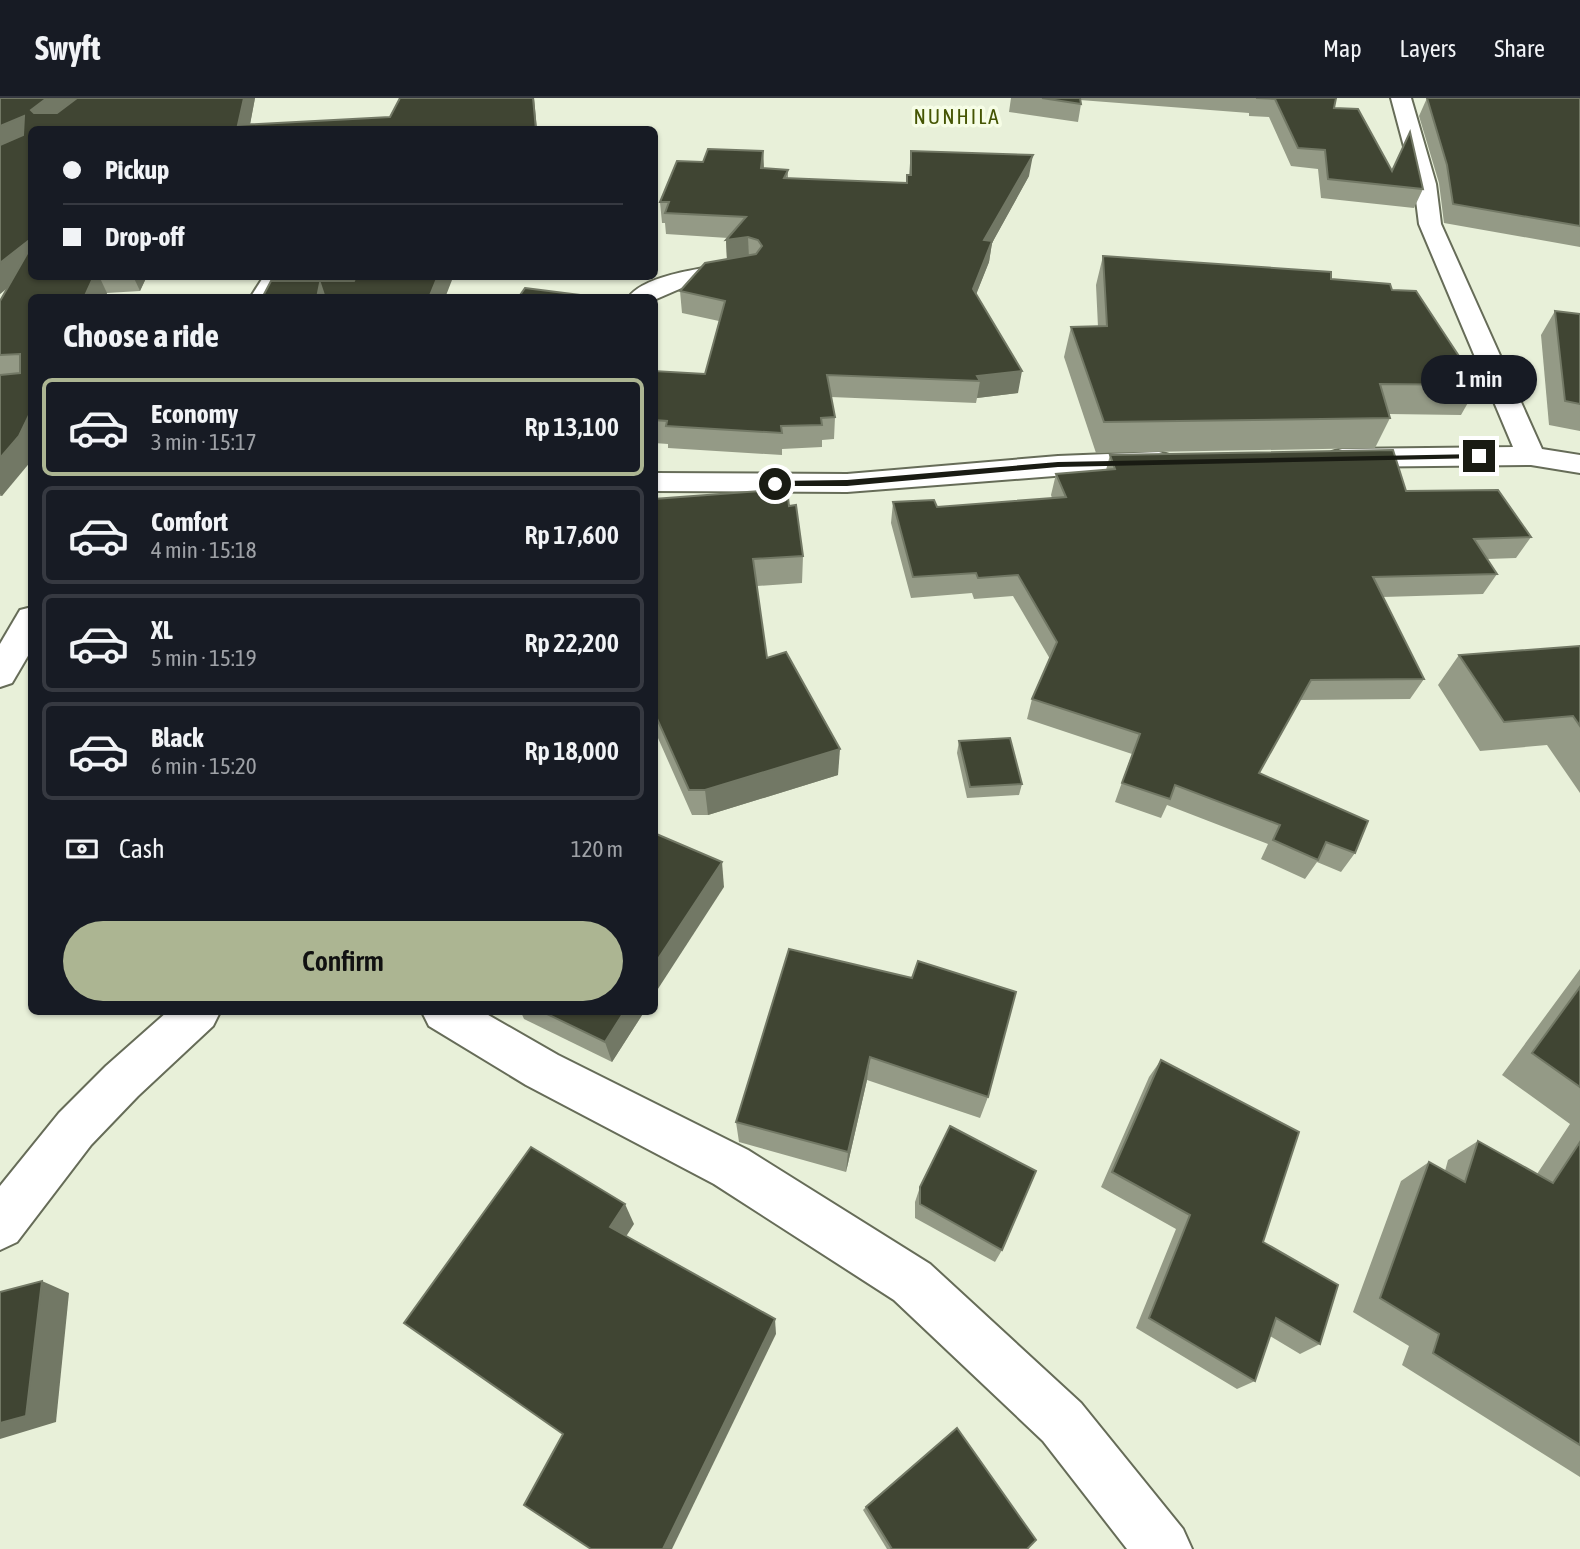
<!DOCTYPE html>
<meta charset="utf-8">
<style>
:root{--surface:#171b24;--page:#20242c;--text:#f1f3f6;--muted:#9ea1a6;--line:#363941;--accent:#acb592}
body{margin:0;font-family:"Asap Condensed",sans-serif;background:var(--page);color:var(--text);height:100vh;display:flex;flex-direction:column;font-size:26px;white-space:nowrap}
*{box-sizing:border-box;margin:0}
p{font-size:23px;color:var(--muted)}
.icon{flex:none;width:38px;height:38px;fill:none;stroke:currentColor;stroke-width:2;stroke-linecap:round;stroke-linejoin:round}
.map{position:relative;flex:1;overflow:hidden}
.side{position:absolute;left:28px;top:196px;width:630px;height:721px;display:flex;flex-direction:column;background:var(--surface);border-radius:10px;box-shadow:0 2px 5px #0004}
.side>*{flex:none}
.guide{position:absolute;left:28px;top:28px;width:630px;height:154px;border-radius:10px;box-shadow:0 2px 5px #0004;display:grid;align-content:center;height:154px;padding:0 35px;background:var(--surface)}
.end{position:absolute;width:32px;height:32px;margin:-16px;border:9px solid #191b13;background:#fff;box-shadow:0 0 0 4px #fff}
.from{border-radius:50%}
.bubble{position:absolute;height:49px;border-radius:24px;background:var(--surface);box-shadow:0 2px 5px #0004;font-size:23px;font-weight:600;line-height:49px;text-align:center}
.guide b{display:flex;align-items:center;gap:24px;height:66px;font-size:26px}
.guide b+b{border-top:2px solid var(--line)}
.guide i{width:18px;height:18px;background:var(--text)}
ul{padding:0;list-style:none}
li{display:flex;align-items:center;gap:21px;height:98px;margin:0 14px 10px;padding:0 21px;border:4px solid var(--line);border-radius:10px}
li div{flex:1}
li b{display:block;font-size:26px}
li em{font-style:normal;font-weight:600}
li.selected{border-color:var(--accent)}
li>.icon{width:63px;height:63px;stroke-width:1.5}
h2{padding:0 35px;font-size:32px;line-height:84px}
.pay{display:flex;align-items:center;gap:18px;height:77px;padding:0 35px;font-size:26px}
.pay p{margin-inline-start:auto}
.action{display:flex;gap:14px;margin-top:auto;padding:14px 35px}
.action a{flex:1;height:80px;border-radius:42px;background:var(--accent);color:#111;font-size:28px;font-weight:600;line-height:80px;text-align:center}
header{display:flex;align-items:center;gap:42px;box-sizing:border-box;height:98px;padding:0 35px;background:var(--surface);border-bottom:2px solid var(--line)}
header strong{font-size:33px}
nav{display:flex;gap:38px;margin-inline-start:auto;font-size:24px}
.map>svg:first-child{display:block}
</style>
<header>
<strong>Swyft</strong>
<nav><a>Map</a><a>Layers</a><a>Share</a></nav>
</header>
<div class="map">
<svg width="1580" height="1451" viewBox="0 0 1580 1451">
<rect width="100%" height="100%" fill="#e8f0d9"/>
<g fill="none" stroke-linecap="round" stroke-linejoin="round">
<defs>
<g id="minor">
<path d="M1391,0H1411L1436,86L1441,126L1542,351L1580,357V375L1531,367L1342,369L1332,366L1328,360L1332,354L1342,351L1513,349L1419,126L1414,86Z"/>
<path d="M742,164L750,166L754,171L750,176L684,189L654,202V200H628C645,175 713,169 742,164Z"/>
<path d="M264,178H288L275,200H250Z"/>
<path d="M1159,354L1169,357L1173,363L1169,369L847,394L654,393V375L847,376L1058,358Z"/>
<path d="M32,509V551L12,585L0,589V546L20,512Z"/>
<path d="M167,914H220L213,928L138,998L91,1047L17,1144L0,1152V1088L59,1015L106,968Z"/>
<path d="M422,914H483L558,957L748,1052L930,1166L1081,1305L1183,1431L1192,1451H1127L1043,1343L894,1202L714,1086L526,987L429,928Z"/>
</g>
</defs>
<use href="#minor" stroke="#666c58" stroke-width="4"/>
<use href="#minor" fill="#fff" fill-rule="evenodd"/>
</g>
<g fill="#949a86">
<path d="M0,0H255L250,26L537,32H32V178H147L140,193L107,195L2,398H0V203L7,190L0,196Z"/>
<path d="M1011,0H1336L1334,10L1392,73L1423,91L1414,110L1321,100L1318,71L1291,68L1269,19L1249,18V15L1080,2L1081,6L1078,24L1009,14Z"/>
<path d="M1427,0H1580V149L1444,125L1439,85L1419,18Z"/>
<path d="M763,53L764,70L788,72V80L907,85L909,77L911,53L1029,78L992,145L989,164L976,196L1018,295L977,300L976,305L831,299L835,319L834,341L822,342V349L782,351V357L668,350V346L654,345V273L705,276L719,223L682,215L680,193L727,161L726,142L728,140L666,136L665,125H662L660,104L703,64Z"/>
<path d="M1103,158L1331,181L1392,192L1478,287L1461,317L1389,316L1390,320L1375,350L1096,355L1064,259L1071,229H1098L1096,187Z"/>
<path d="M1555,213L1580,216V333L1549,327L1541,237Z"/>
<path d="M1110,357L1406,393L1531,439L1516,460L1487,461L1497,476L1483,496L1383,499L1424,581L1410,601L1300,602L1259,675L1355,755L1341,774L1317,764L1305,781L1261,761L1268,746L1167,707L1161,720L1115,704L1132,656L1027,621L1032,601L1050,561L1013,498L974,501L972,495L911,500L891,425L893,404L937,409L1052,400L1051,397L1056,376L1106,372Z"/>
<path d="M654,401L789,408L803,458L802,485L757,488L767,560L838,677L708,717H692L654,631Z"/>
<path d="M1580,548V695L1547,647L1480,653L1438,587L1459,557Z"/>
<path d="M959,643L1022,686L1019,697L967,700L957,655Z"/>
<path d="M789,851L988,999L980,1020L867,982L846,1074L739,1044L736,1024Z"/>
<path d="M1580,871V1379L1402,1267L1409,1248L1353,1214L1401,1083L1429,1064L1445,1073L1448,1062L1478,1043L1537,1076L1570,1026L1502,977Z"/>
<path d="M521,914H644L612,964L524,921Z"/>
<path d="M1161,962L1320,1246L1300,1256L1270,1238L1255,1283L1237,1291L1136,1230L1176,1131L1101,1089L1149,979Z"/>
<path d="M920,1089L1002,1152L995,1164L915,1120V1104Z"/>
<path d="M866,1409L1027,1451H887L863,1412Z"/>
</g>
<g fill="#727865">
<path d="M47,0H80L42,32L31,12Z"/>
<path d="M244,0H255L249,32L238,27Z"/>
<path d="M533,0H534L537,32H536Z"/>
<path d="M24,18L32,32L0,52V28Z"/>
<path d="M763,53L764,74L761,70Z"/>
<path d="M1033,57L1029,78L992,145L989,164L970,212L973,191L984,142Z"/>
<path d="M748,139L749,160L727,163L726,142Z"/>
<path d="M32,140V170L0,196V165Z"/>
<path d="M94,178H99L107,195L105,200H84Z"/>
<path d="M133,178H147L140,193Z"/>
<path d="M438,178H451L452,182L445,200H429Z"/>
<path d="M320,185L326,200H317Z"/>
<path d="M1022,273L1018,295L977,300L980,283L977,278Z"/>
<path d="M32,311V362L2,398L0,396V360Z"/>
<path d="M840,651L838,677L708,717L705,692Z"/>
<path d="M722,764L724,789L654,897V867Z"/>
<path d="M624,914H644L612,964L605,944Z"/>
<path d="M870,959L867,982L846,1074L848,1054Z"/>
<path d="M625,1106L634,1126L620,1148L610,1129Z"/>
<path d="M42,1183L69,1195L56,1324L0,1341V1325Z"/>
<path d="M775,1221L776,1236L672,1451H663Z"/>
</g>
<g fill="#404533" stroke="#727865" stroke-width="2">
<path d="M0,0H47L31,12L34,15H57L77,0H244L238,27L390,19L400,0H533L536,32H32V140L0,165V47L23,37L24,18L0,28Z"/>
<path d="M1042,0H1080L1081,6Z"/>
<path d="M1256,0H1336L1334,10L1358,11L1392,73L1410,34L1423,91L1328,81L1325,52L1298,50L1275,1Z"/>
<path d="M1427,0H1580V128L1453,106L1447,67Z"/>
<path d="M708,51L763,53L761,70L788,72L784,80L907,85V77H911V53L1033,57L984,142L992,143L973,191L1022,273L977,278L980,283L827,277L835,319L821,320L822,327L781,328L782,335L666,328L667,323L654,322V273L705,276L725,203L680,193L705,165L756,156L762,148L758,142L748,139L726,142L746,119L665,115L669,104H660L677,63L703,64Z"/>
<path d="M32,147V178H94L84,200H32V311L19,338L0,360V277L20,275V256L0,257V203Z"/>
<path d="M1103,158L1331,174V181L1390,186L1392,192L1416,193L1478,287L1380,286L1390,320L1104,324L1071,229L1107,228Z"/>
<path d="M356,178H438L429,200H325L320,185L317,200H262L271,183H354Z"/>
<path d="M525,190L604,200H518Z"/>
<path d="M1555,213L1580,216V306L1565,303Z"/>
<path d="M1393,352L1406,393L1498,392L1531,439L1474,441L1497,476L1373,479L1424,581L1311,582L1259,675L1368,723L1355,755L1326,744L1318,762L1273,742L1280,727L1175,687L1170,701L1122,685L1140,636L1032,601L1057,544L1018,477L978,480L976,475L913,479L893,404L934,402L937,409L1066,399L1056,376L1115,371L1110,357Z"/>
<path d="M787,391L789,408L796,407L803,458L753,461L767,560L786,554L840,651L705,692H689L654,614V401Z"/>
<path d="M1580,548V628L1573,618L1504,624L1459,557Z"/>
<path d="M1010,640L1022,686L970,689L959,643Z"/>
<path d="M654,735L722,764L654,867Z"/>
<path d="M789,851L912,880L918,863L1016,894L988,999L870,959L848,1054L736,1024Z"/>
<path d="M1580,889V989L1532,955Z"/>
<path d="M543,914H624L605,944Z"/>
<path d="M1161,962L1299,1034L1263,1144L1338,1187L1320,1246L1276,1220L1255,1283L1149,1220L1190,1117L1112,1074Z"/>
<path d="M950,1028L1036,1073L1002,1152L920,1106V1089Z"/>
<path d="M1478,1043L1553,1085L1580,1044V1347L1433,1255L1439,1236L1380,1200L1429,1064L1465,1084Z"/>
<path d="M531,1049L625,1106L610,1129L775,1221L663,1451H591L524,1407L563,1336L404,1225Z"/>
<path d="M42,1183L26,1318L0,1325V1194Z"/>
<path d="M957,1330L1036,1442L1027,1451H892L866,1409Z"/>
</g>
<path fill="#191b13" d="M1479,356L1482,360L1058,369L847,388H775L770,386L775,383L847,382L1058,364Z"/>
<g text-anchor="middle" stroke-width="7" stroke-linejoin="round" paint-order="stroke">
<g font-size="21" letter-spacing="2" fill="#455503" stroke="#f6fde6">
<text x="957" y="26">NUNHILA</text>
</g>
</g>
</svg>
<i class="end from" style="left:775px;top:386px"></i>
<i class="end" style="left:1479px;top:358px"></i>
<div class="bubble" style="left:1421px;top:257px;width:116px">1 min</div>
<div class="guide">
<b><i class="from"></i>Pickup</b>
<b><i></i>Drop-off</b>
</div>
<section class="side">
<h2>Choose a ride</h2>
<ul>
<li class="selected"><svg class="icon" aria-label="car" viewBox="0 0 24 24"><path d="M5 17H2v-5l4-1 3-4h7l3 4 3 1v5h-3M9 17h6M6 11h13"/><circle cx="7" cy="17" r="2"/><circle cx="17" cy="17" r="2"/></svg><div><b>Economy</b><p>3 min · 15:17</p></div><em>Rp 13,100</em></li>
<li><svg class="icon" aria-label="car" viewBox="0 0 24 24"><path d="M5 17H2v-5l4-1 3-4h7l3 4 3 1v5h-3M9 17h6M6 11h13"/><circle cx="7" cy="17" r="2"/><circle cx="17" cy="17" r="2"/></svg><div><b>Comfort</b><p>4 min · 15:18</p></div><em>Rp 17,600</em></li>
<li><svg class="icon" aria-label="car" viewBox="0 0 24 24"><path d="M5 17H2v-5l4-1 3-4h7l3 4 3 1v5h-3M9 17h6M6 11h13"/><circle cx="7" cy="17" r="2"/><circle cx="17" cy="17" r="2"/></svg><div><b>XL</b><p>5 min · 15:19</p></div><em>Rp 22,200</em></li>
<li><svg class="icon" aria-label="car" viewBox="0 0 24 24"><path d="M5 17H2v-5l4-1 3-4h7l3 4 3 1v5h-3M9 17h6M6 11h13"/><circle cx="7" cy="17" r="2"/><circle cx="17" cy="17" r="2"/></svg><div><b>Black</b><p>6 min · 15:20</p></div><em>Rp 18,000</em></li>
</ul>
<div class="pay"><svg class="icon" aria-label="cash" viewBox="0 0 24 24"><path d="M3 7h18v10H3z"/><circle cx="12" cy="12" r="2"/></svg>Cash<p>120 m</p></div>
<div class="action"><a>Confirm</a></div>
</section>
</div>
